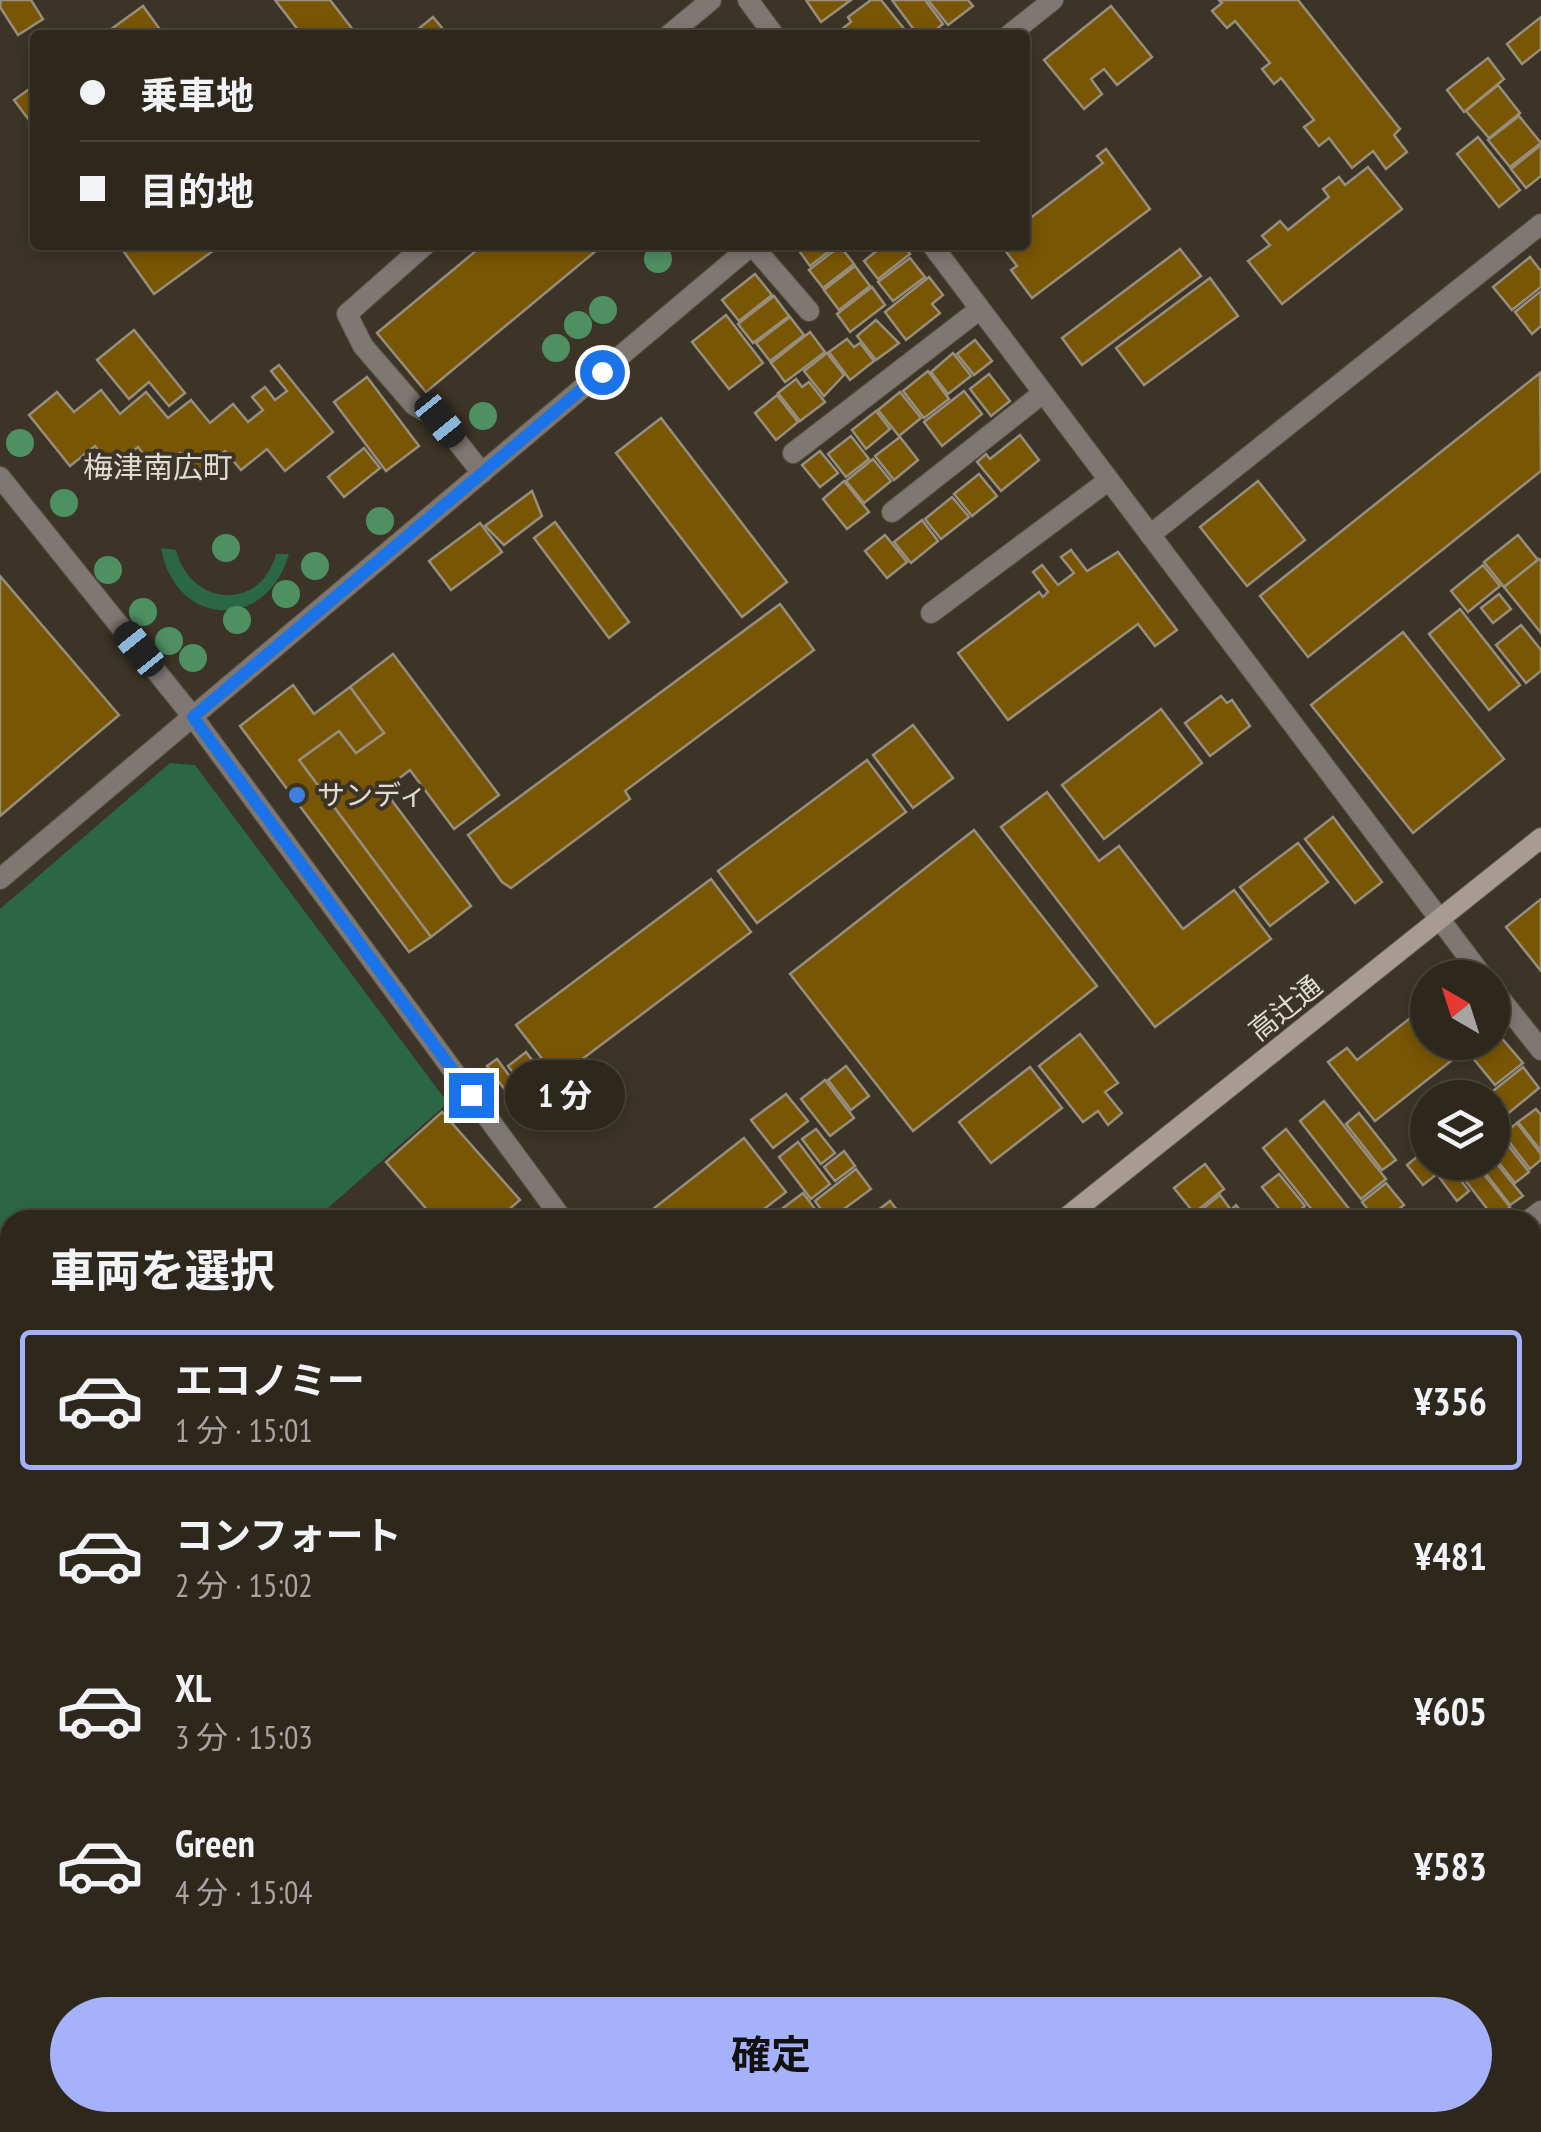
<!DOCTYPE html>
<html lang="ja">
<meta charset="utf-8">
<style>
:root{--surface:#2d271c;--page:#352f25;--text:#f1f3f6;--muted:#a7a5a3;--line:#48443b;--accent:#a6b1fc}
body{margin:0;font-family:"PT Sans Narrow","Noto Sans JP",sans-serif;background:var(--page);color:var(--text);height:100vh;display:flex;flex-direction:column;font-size:38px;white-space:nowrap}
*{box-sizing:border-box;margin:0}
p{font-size:32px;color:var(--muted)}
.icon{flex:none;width:55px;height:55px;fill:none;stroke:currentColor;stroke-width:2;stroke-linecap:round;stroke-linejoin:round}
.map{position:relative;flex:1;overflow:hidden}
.panel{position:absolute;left:0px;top:1210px;width:1542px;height:922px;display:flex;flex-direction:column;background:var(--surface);border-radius:30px 30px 0 0;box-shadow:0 5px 15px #0003,0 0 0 2px var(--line)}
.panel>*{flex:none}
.banner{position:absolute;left:30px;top:30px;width:1000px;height:220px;border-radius:10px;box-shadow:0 5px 15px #0003,0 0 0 2px var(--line);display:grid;align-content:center;height:220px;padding:0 50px;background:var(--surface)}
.needle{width:65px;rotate:321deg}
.controls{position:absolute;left:1410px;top:960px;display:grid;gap:20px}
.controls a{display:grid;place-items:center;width:100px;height:100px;border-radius:50%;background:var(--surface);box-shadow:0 5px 15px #0003,0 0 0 2px var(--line);font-size:50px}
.end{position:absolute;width:45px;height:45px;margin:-22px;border:12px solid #1a73e8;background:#fff;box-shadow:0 0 0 5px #fff}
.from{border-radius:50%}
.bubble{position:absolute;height:70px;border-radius:35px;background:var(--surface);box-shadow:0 5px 15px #0003,0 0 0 2px var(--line);font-size:32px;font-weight:700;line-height:70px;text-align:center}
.car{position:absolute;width:30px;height:60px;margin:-30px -15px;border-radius:12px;box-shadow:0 0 8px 2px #0007;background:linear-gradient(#222 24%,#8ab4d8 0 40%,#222 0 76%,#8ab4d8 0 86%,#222 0)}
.banner b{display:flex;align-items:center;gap:35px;height:95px;font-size:38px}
.banner b+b{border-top:2px solid var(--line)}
.banner i{width:25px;height:25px;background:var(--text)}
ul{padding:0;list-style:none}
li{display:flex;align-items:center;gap:30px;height:140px;margin:0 20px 15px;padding:0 30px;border:5px solid transparent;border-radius:10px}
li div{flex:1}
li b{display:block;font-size:38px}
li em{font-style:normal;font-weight:700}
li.selected{border-color:var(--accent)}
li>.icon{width:90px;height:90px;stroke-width:1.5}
h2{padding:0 50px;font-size:45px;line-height:120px}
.action{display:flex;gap:20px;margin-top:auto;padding:20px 50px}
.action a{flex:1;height:115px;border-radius:60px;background:var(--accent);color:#111;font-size:40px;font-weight:700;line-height:115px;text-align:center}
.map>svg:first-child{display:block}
</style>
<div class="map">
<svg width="1541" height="2132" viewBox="0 0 1541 2132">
<rect width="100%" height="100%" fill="#3c3426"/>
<g fill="#2b6745">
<path d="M161,548L176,550C190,606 260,613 276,554H289C266,633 175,627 161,548Z"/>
<path d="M170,763L195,765L448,1103L314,1220H10V1362L0,1370V909Z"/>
<path d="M1541,1842V2132H1343L1335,2123L1532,2122V1849Z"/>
</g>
<g fill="#795604" stroke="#978e7e" stroke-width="2.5">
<path d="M1,0H31L43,19L18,35L0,7Z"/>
<path d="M275,0H330L357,35H302Z"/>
<path d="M806,0H851L821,22Z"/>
<path d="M871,0H881L909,35H847L842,29L851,22L848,17Z"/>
<path d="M892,0H925L943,24L929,35H918Z"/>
<path d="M928,0H968L973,6L948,25Z"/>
<path d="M1219,0H1298L1400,129L1394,135L1407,152L1386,169L1373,151L1352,168L1329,138L1319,146L1304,127L1314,120L1281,78L1274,84L1262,69L1270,63L1235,21L1227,28L1212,11L1222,3Z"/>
<path d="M143,6L164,35H103Z"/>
<path d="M1111,6L1152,57L1117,85L1104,69L1091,79L1102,94L1084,109L1044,60Z"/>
<path d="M433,17L448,35H411Z"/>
<path d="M1541,17V49L1522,64L1507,44Z"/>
<path d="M1488,58L1504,79L1464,112L1447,90Z"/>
<path d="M35,85V128L14,100Z"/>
<path d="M1498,85L1520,113L1489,138L1466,111Z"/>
<path d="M1519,116L1541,143L1510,167L1488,140Z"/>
<path d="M1478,137L1520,190L1499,207L1457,154Z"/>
<path d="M1541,145V176L1526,188L1511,169Z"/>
<path d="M1106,149L1150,209L1032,298L1011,270L1017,266L1001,245H1025V222L1103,163L1097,156Z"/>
<path d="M1368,167L1402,209L1282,304L1248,261L1270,245L1262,236L1280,221L1288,230L1329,197L1323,189L1339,177L1345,185Z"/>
<path d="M119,245H221L154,294Z"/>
<path d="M483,245H603L426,392L377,333Z"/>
<path d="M795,245H837L810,266Z"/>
<path d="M884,245H903L910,254L878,279L864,261Z"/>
<path d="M840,246L854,264L823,288L809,270Z"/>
<path d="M1180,249L1201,276L1082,365L1062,338Z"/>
<path d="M1530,257L1541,271V287L1512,310L1493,287Z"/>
<path d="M910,258L925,277L893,301L878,282Z"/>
<path d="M855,266L870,286L839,310L824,290Z"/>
<path d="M755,274L772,295L739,321L722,300Z"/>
<path d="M929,277L943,295L932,304L940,313L906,340L885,312Z"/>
<path d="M1210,278L1238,316L1144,385L1116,348Z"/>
<path d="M872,287L885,305L850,332L837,314Z"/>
<path d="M1541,291V326L1532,334L1515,312Z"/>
<path d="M774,296L789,316L753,343L738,324Z"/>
<path d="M726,315L763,363L729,389L692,342Z"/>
<path d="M790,317L804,335L770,361L756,343Z"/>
<path d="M876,320L899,343L876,360L857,336Z"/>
<path d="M134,330L185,393L169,406L149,382L129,399L97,360Z"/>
<path d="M810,332L825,352L785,382L771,363Z"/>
<path d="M847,339L854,347L860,343L874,361L850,380L829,352Z"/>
<path d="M975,340L992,361L974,375L957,354Z"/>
<path d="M827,353L844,375L824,396L804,371Z"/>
<path d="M953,353L971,376L948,394L931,372Z"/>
<path d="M279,365L333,432L285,471L267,449L241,470L225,451L197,474L180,453L157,471L138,447L112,468L95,446L70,466L29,415L57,392L74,412L101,390L120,414L146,392L168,418L191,400L210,423L233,404L248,422L263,410L252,397L265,387L275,400L287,391L271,371Z"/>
<path d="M928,371L949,399L924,418L903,391Z"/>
<path d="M1540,373L1541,471L1308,657L1260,596Z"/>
<path d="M989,374L1010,401L991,416L970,389Z"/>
<path d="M367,377L419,446L386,471L334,402Z"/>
<path d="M796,379L802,387L809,382L825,402L800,421L778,393Z"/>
<path d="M964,391L982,414L942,446L924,422Z"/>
<path d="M900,392L921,418L899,436L878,410Z"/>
<path d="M777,395L798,422L776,440L755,413Z"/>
<path d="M876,411L890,429L866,449L852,430Z"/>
<path d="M661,418L787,582L742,617L616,453Z"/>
<path d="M1020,435L1039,460L1001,491L977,462L986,454L990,459Z"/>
<path d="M851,436L869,459L846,477L828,454Z"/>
<path d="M900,437L918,460L894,480L875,456Z"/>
<path d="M364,448L380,468L344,497L328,477Z"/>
<path d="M820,451L838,473L820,487L802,465Z"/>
<path d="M873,459L891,481L864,503L846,481Z"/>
<path d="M979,474L997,496L972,516L954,494Z"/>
<path d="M844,481L869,512L847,529L823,499Z"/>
<path d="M1258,481L1305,540L1247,586L1200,527Z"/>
<path d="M532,491L542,516L504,545L485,526Z"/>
<path d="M952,497L969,517L941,539L925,519Z"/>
<path d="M922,520L938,541L911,563L894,542Z"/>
<path d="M555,522L629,622L609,638L534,538Z"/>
<path d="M480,523L502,552L451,590L429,561Z"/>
<path d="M885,535L907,562L887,578L865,551Z"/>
<path d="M1518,535L1538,560L1504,587L1484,562Z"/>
<path d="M1071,550L1087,571L1118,552L1177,630L1155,646L1138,624L1008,720L958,653L1039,592L1043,597L1048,592L1033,572L1042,565L1058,585L1074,573L1061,557Z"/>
<path d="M1539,559L1541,561V633L1504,587Z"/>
<path d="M1483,565L1500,586L1468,612L1451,591Z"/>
<path d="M0,576L119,715L0,816Z"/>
<path d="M1499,594L1511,609L1493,623L1481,608Z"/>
<path d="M780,604L814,650L625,791L630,799L511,888L502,882L468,835Z"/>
<path d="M1460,609L1520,685L1489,710L1429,634Z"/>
<path d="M1521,625L1541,650V671L1526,683L1496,645Z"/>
<path d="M1403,632L1504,759L1413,833L1311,705Z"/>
<path d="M393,654L499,795L454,829L410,770L384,790L471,906L431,937L299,760L339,731L356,753L384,733L350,687Z"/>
<path d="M293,685L314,714L350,687L384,733L356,753L339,731L299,760L431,937L409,952L240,726Z"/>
<path d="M1221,696L1227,703L1232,700L1250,726L1210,756L1185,723Z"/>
<path d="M1161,709L1202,763L1104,839L1062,785Z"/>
<path d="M913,725L953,778L913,808L873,755Z"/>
<path d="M867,760L906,812L757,923L718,871Z"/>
<path d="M1047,792L1099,861L1119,846L1183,929L1234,890L1271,939L1155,1027L1001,827Z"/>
<path d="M1333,817L1382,882L1355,903L1305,839Z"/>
<path d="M974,830L1097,986L913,1131L790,974Z"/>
<path d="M1298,843L1328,882L1270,926L1240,887Z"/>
<path d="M711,879L751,932L557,1078L516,1025Z"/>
<path d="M1541,899V971L1506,927Z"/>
<path d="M1428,1004V1042H1475L1375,1121L1328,1062L1347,1048L1357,1060Z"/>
<path d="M1080,1034L1118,1083L1105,1092L1122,1113L1108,1125L1098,1111L1083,1122L1039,1066Z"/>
<path d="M1499,1035L1523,1063L1495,1085L1472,1057Z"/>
<path d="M526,1052L558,1094L539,1108L508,1066Z"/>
<path d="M497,1059L536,1112L527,1119L487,1066Z"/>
<path d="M846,1066L869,1096L851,1110L828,1080Z"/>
<path d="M1030,1067L1062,1108L991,1163L959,1122Z"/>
<path d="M1523,1067L1539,1088L1505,1116L1488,1095Z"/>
<path d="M825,1080L854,1118L830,1136L801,1099Z"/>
<path d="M786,1094L808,1121L773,1148L751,1120Z"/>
<path d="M1324,1101L1386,1179L1361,1199L1300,1121Z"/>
<path d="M1536,1109L1541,1115V1151L1518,1122Z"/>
<path d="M442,1112L520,1200L497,1220H436L386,1162Z"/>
<path d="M1359,1113L1396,1160L1382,1170L1346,1124Z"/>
<path d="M1517,1123L1541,1154V1160L1530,1169L1503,1134Z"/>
<path d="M816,1129L835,1153L821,1164L802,1139Z"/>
<path d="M1286,1129L1350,1210L1336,1220H1320L1263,1148Z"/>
<path d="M1501,1136L1529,1172L1515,1183L1492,1154V1143Z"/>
<path d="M744,1138L786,1192L750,1220H639Z"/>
<path d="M798,1142L830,1184L811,1199L779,1157Z"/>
<path d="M1428,1148V1162H1452L1423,1185L1407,1165Z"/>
<path d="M844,1151L855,1166L835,1181L824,1167Z"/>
<path d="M1492,1158L1523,1196L1510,1205L1477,1162H1492Z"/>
<path d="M1468,1162H1474L1510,1207L1495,1219L1458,1171Z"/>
<path d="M1205,1164L1224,1189L1194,1213L1174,1188Z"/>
<path d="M1451,1168L1469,1191L1457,1201L1439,1177Z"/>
<path d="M856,1169L871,1189L829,1220L815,1201Z"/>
<path d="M1279,1174L1305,1206L1288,1220L1262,1187Z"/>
<path d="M1386,1183L1404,1205L1384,1220H1376L1362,1202Z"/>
<path d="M803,1193L815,1209L805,1216L808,1220H767Z"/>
<path d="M1220,1195L1231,1210L1236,1205L1248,1220H1200L1195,1215Z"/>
<path d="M890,1201L905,1220H865Z"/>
<path d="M1541,1245V1286L1540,1287L1532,1277V1252Z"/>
<path d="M1541,1333V1363L1532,1370V1340Z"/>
<path d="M1537,1575L1541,1581V1616L1532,1606V1579Z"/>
<path d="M6,1609L10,1614V1678L0,1666V1614Z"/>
<path d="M10,1740V1840L0,1818V1744Z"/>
<path d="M10,2016V2057L0,2036V2021Z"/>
<path d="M128,2122H154L159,2132H116Z"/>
<path d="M469,2122H508L510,2125L501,2132H465L462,2128Z"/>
<path d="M516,2122H571L579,2132H522Z"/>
<path d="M838,2122H947L935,2132H845Z"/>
<path d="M981,2122H1047L1055,2132H969Z"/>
<path d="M1219,2122H1244L1252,2132H1207Z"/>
<path d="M1248,2122H1304L1311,2132H1256Z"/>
</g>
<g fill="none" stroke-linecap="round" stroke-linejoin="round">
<defs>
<path id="lane" d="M0,1379L10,1371"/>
<g id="street">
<path d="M748,0L774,35"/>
<path d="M669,35L711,0"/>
<path d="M1009,35L1053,0"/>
<path d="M425,245L347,314L363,346L414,405L440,420L482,473"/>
<path d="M932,245L1484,978"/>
<path d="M793,453L980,309"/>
<path d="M0,477L193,717L563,1220"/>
<path d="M892,512L1043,393"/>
<path d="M1150,535L1541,224"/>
<path d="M931,613L1109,480"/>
<path d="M0,879L752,245L809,311"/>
<path d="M1492,988L1541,1050"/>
<path d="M1529,1220L1541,1211"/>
<path d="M1532,1424L1541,1435"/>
<path d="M1532,1512L1541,1505"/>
<path d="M0,1702L10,1694"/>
<path d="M1532,1828L1541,1821"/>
<path d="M1326,2122L1334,2132"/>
<path d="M315,2132L333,2122"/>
<path d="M1153,2132L1165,2122"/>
</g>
<g id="secondary">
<path d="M1063,1220L1541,838"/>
<path d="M0,1464L10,1476"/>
<path d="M0,1971L10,1966"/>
<path d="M724,2122L738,2132"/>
</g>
</defs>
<use href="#lane" stroke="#5a5245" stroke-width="22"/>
<use href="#street" stroke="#5a5245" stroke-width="22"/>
<use href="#secondary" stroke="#5a5245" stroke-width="22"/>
<use href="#lane" stroke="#7e7772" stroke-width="20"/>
<use href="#street" stroke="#7e7772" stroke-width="20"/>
<use href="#secondary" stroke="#a79b94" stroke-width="20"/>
</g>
<g fill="#4f9063">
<circle cx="658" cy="259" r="14"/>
<circle cx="603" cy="310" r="14"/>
<circle cx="578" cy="325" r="14"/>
<circle cx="556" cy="348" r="14"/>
<circle cx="483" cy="416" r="14"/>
<circle cx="20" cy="443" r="14"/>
<circle cx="64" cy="503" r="14"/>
<circle cx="380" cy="521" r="14"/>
<circle cx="226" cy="548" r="14"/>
<circle cx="315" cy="566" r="14"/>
<circle cx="108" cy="570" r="14"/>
<circle cx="286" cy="594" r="14"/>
<circle cx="143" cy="612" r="14"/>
<circle cx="237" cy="620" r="14"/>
<circle cx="169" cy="641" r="14"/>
<circle cx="193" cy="658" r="14"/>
</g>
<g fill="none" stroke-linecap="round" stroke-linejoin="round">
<path stroke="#1a73e8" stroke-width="12" d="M471,1095L193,717L602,372"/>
</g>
<circle fill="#3f7fe0" stroke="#3c3426" stroke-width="4" cx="297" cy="795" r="10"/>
<g text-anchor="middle" stroke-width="8" stroke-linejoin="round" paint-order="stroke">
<g font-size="28" fill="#e1dbd3" stroke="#3c3426" text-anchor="start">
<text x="317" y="805">サンディ</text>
</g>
<g font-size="28" fill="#e1dbd3" stroke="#3c3426">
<text transform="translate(1285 1008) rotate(-39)" y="10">高辻通</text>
</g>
<g font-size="30" fill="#e1dbd3" stroke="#3c3426">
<text x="158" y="478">梅津南広町</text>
</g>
</g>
</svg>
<div class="controls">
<a><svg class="needle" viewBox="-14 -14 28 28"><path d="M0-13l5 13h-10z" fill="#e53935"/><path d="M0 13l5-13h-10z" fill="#a7a5a3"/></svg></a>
<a><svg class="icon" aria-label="layers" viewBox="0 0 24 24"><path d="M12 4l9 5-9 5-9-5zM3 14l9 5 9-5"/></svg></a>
</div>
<i class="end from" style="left:602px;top:372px"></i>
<i class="end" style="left:471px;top:1095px"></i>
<div class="bubble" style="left:505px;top:1060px;width:120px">1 分</div>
<i class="car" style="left:440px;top:420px;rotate:141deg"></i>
<i class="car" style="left:139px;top:649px;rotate:321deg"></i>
<div class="banner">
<b><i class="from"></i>乗車地</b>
<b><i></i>目的地</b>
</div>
<section class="panel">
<h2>車両を選択</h2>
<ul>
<li class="selected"><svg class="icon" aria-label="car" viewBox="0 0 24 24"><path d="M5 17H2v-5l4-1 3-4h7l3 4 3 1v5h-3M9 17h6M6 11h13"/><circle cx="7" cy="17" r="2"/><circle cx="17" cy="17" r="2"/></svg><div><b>エコノミー</b><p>1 分 · 15:01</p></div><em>¥356</em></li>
<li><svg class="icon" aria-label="car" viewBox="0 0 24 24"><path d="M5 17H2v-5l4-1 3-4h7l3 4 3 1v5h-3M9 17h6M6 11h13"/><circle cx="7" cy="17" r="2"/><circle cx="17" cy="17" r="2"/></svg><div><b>コンフォート</b><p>2 分 · 15:02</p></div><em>¥481</em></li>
<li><svg class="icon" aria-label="car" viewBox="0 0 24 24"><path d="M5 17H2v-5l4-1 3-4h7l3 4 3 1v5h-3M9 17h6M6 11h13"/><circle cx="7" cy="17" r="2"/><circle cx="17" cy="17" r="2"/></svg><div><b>XL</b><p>3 分 · 15:03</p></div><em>¥605</em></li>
<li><svg class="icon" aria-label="car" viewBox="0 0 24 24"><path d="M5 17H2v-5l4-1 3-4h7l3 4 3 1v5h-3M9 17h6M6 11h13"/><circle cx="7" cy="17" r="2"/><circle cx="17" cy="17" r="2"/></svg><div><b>Green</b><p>4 分 · 15:04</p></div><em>¥583</em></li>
</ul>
<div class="action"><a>確定</a></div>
</section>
</div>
